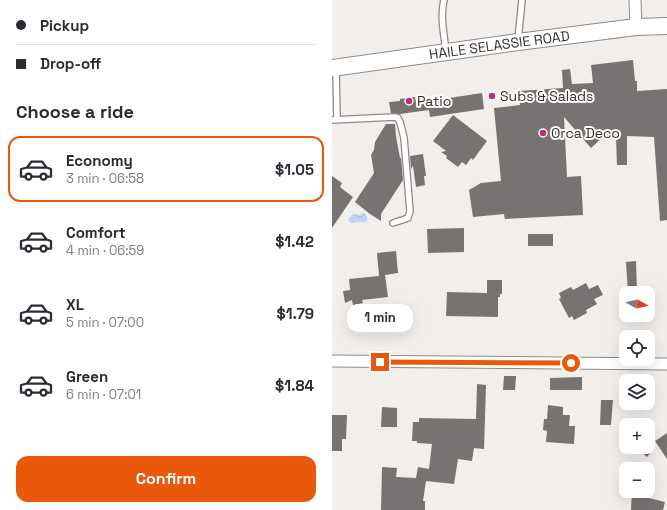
<!DOCTYPE html>
<meta charset="utf-8">
<style>
:root{--surface:#fff;--page:#f7f7f7;--text:#2b2b33;--muted:#7c7c81;--line:#e1e1e2;--accent:#ea580c}
body{margin:0;font-family:"Space Grotesk",sans-serif;background:var(--page);color:var(--text);height:100vh;display:flex;flex-direction:column;font-size:15px;white-space:nowrap}
*{box-sizing:border-box;margin:0}
p{font-size:13px;color:var(--muted)}
.icon{flex:none;width:22px;height:22px;fill:none;stroke:currentColor;stroke-width:2;stroke-linecap:round;stroke-linejoin:round}
.map{position:relative;flex:1;overflow:hidden}
.panel{display:flex;flex-direction:column;background:var(--surface);width:332px}
.panel>*{flex:none}
.banner{display:grid;align-content:center;height:88px;padding:0 16px;background:var(--surface)}
.needle{width:26px;rotate:98deg}
.controls{position:absolute;left:287px;top:286px;display:grid;gap:8px}
.controls a{display:grid;place-items:center;width:36px;height:36px;border-radius:8px;background:var(--surface);box-shadow:0 4px 16px #0002;font-size:20px}
.end{position:absolute;width:18px;height:18px;margin:-9px;border:5px solid #ea580c;background:#fff;box-shadow:0 0 0 2px #fff}
.from{border-radius:50%}
.bubble{position:absolute;height:28px;border-radius:12px;background:var(--surface);box-shadow:0 4px 16px #0002;font-size:13px;font-weight:600;line-height:28px;text-align:center}
.banner b{display:flex;align-items:center;gap:14px;height:38px;font-size:15px}
.banner b+b{border-top:1px solid var(--line)}
.banner i{width:10px;height:10px;background:var(--text)}
ul{padding:0;list-style:none}
li{display:flex;align-items:center;gap:12px;height:66px;margin:0 8px 6px;padding:0 8px;border:2px solid transparent;border-radius:12px}
li div{flex:1}
li b{display:block;font-size:15px}
li em{font-style:normal;font-weight:600}
li.on{border-color:var(--accent)}
li>.icon{width:36px;height:36px;stroke-width:1.5}
h2{padding:0 16px;font-size:18px;line-height:48px}
.action{display:flex;gap:8px;margin-top:auto;padding:8px 16px}
.action a{flex:1;height:46px;border-radius:12px;background:var(--accent);color:#fff;font-size:16px;font-weight:600;line-height:46px;text-align:center}
main{display:flex;flex:1;min-height:0}
.map>svg:first-child{display:block}
</style>
<main>
<section class="panel">
<div class="banner">
<b><i class="from"></i>Pickup</b>
<b><i></i>Drop-off</b>
</div>
<h2>Choose a ride</h2>
<ul>
<li class="on"><svg class="icon" aria-label="car" viewBox="0 0 24 24"><path d="M5 17H2v-5l4-1 3-4h7l3 4 3 1v5h-3M9 17h6M6 11h13"/><circle cx="7" cy="17" r="2"/><circle cx="17" cy="17" r="2"/></svg><div><b>Economy</b><p>3 min · 06:58</p></div><em>$1.05</em></li>
<li><svg class="icon" aria-label="car" viewBox="0 0 24 24"><path d="M5 17H2v-5l4-1 3-4h7l3 4 3 1v5h-3M9 17h6M6 11h13"/><circle cx="7" cy="17" r="2"/><circle cx="17" cy="17" r="2"/></svg><div><b>Comfort</b><p>4 min · 06:59</p></div><em>$1.42</em></li>
<li><svg class="icon" aria-label="car" viewBox="0 0 24 24"><path d="M5 17H2v-5l4-1 3-4h7l3 4 3 1v5h-3M9 17h6M6 11h13"/><circle cx="7" cy="17" r="2"/><circle cx="17" cy="17" r="2"/></svg><div><b>XL</b><p>5 min · 07:00</p></div><em>$1.79</em></li>
<li><svg class="icon" aria-label="car" viewBox="0 0 24 24"><path d="M5 17H2v-5l4-1 3-4h7l3 4 3 1v5h-3M9 17h6M6 11h13"/><circle cx="7" cy="17" r="2"/><circle cx="17" cy="17" r="2"/></svg><div><b>Green</b><p>6 min · 07:01</p></div><em>$1.84</em></li>
</ul>
<div class="action"><a>Confirm</a></div>
</section>
<div class="map">
<svg width="335" height="510" viewBox="0 0 335 510">
<defs>
<pattern id="water-waves" width="16" height="10" patternUnits="userSpaceOnUse"><rect width="16" height="10" fill="#bed6f4"/><path d="M0 5q4-4 8 0t8 0" fill="none" stroke="#a4b8d2"/></pattern>
</defs>
<rect width="100%" height="100%" fill="#f1eeec"/>
<path fill="url(#water-waves)" d="M30,213H33L35,217V221L32,223L29,222L19,223L17,221V218L21,214L28,215Z"/>
<g fill="#777372">
<path d="M301,60L303,81H305V91L335,89V220L328,221L322,137L295,136V165H285L284,137H271L259,148L232,117L235,177L249,176L251,215L173,219L172,214L141,217L137,190L149,183L169,181L162,108L188,105L187,91L231,88L230,70L238,69L240,84L261,83L259,65Z"/>
<path d="M150,93L152,109L98,117L97,110L68,114L59,113L57,102L68,101V99L83,97L84,103Z"/>
<path d="M121,115L155,141L141,160L139,158L134,165L130,162L126,167L114,158L115,156L109,152L114,151L101,141Z"/>
<path d="M54,124H63L64,136L68,158H69L71,180L49,214V221L38,214L23,202L42,173L39,155L42,150L43,142Z"/>
<path d="M91,154L94,176H92L93,185L84,187L81,166L79,169L78,156Z"/>
<path d="M0,176L10,183L8,187L21,197L0,228Z"/>
<path d="M132,228V252L96,253L95,229Z"/>
<rect x="196" y="234" width="25" height="12"/>
<path d="M64,251L66,273L53,275L56,297L30,300L31,303L21,305L20,300L13,303L11,291L18,290L17,279L47,276L45,253Z"/>
<path d="M304,261L305,293H296L294,262Z"/>
<path d="M155,280H170V294H168V297H166V317L114,316L115,292L155,293Z"/>
<path d="M254,283L257,289L266,285L271,295L262,299L265,304L254,310L255,313L242,320L240,316L237,318L227,299L229,298L227,293L239,287L241,290Z"/>
<path d="M172,376H184L183,390H171Z"/>
<path d="M250,377V390H218V378Z"/>
<path d="M145,384L154,385L152,449L142,448L140,461L126,459L122,484L94,481L91,501H93V510H49L50,467L65,468L64,477L84,478L86,467L97,469L100,444L85,443V441H80L81,422H87V418L144,419Z"/>
<path d="M269,400H281L279,425H268Z"/>
<path d="M216,405L231,407V415H238L237,426H243L242,444L214,442L215,431L211,430L212,419H215Z"/>
<path d="M50,407L65,408V427H49Z"/>
<path d="M0,415H15L14,439H10V451H0Z"/>
<path d="M335,433V459L323,441Z"/>
<path d="M316,443L322,449L315,457L308,451L312,447H316Z"/>
<path d="M300,491H309V496L333,502L331,510H299Z"/>
</g>
<g fill="none" stroke-linecap="round" stroke-linejoin="round">
<defs>
<g id="lane">
<path d="M112,0C108,16 112,35 114,51"/>
<path d="M186,40L190,0"/>
<path d="M4,70L5,119"/>
<path d="M0,120L62,117L66,118L68,122L72,138L78,211L76,218L61,223"/>
</g>
<g id="street">
<path d="M303,0L304,27"/>
<path d="M0,361L335,364"/>
</g>
<g id="secondary">
<path id="s1" d="M0,68L186,42L304,27L335,26"/>
</g>
</defs>
<use href="#lane" stroke="#8d8988" stroke-width="8"/>
<use href="#street" stroke="#8d8988" stroke-width="13"/>
<use href="#secondary" stroke="#8d8988" stroke-width="18"/>
<use href="#lane" stroke="#fff" stroke-width="5.5"/>
<use href="#street" stroke="#fff" stroke-width="11"/>
<use href="#secondary" stroke="#fff" stroke-width="16"/>
</g>
<g fill="none" stroke-linecap="round" stroke-linejoin="round">
<path stroke="#ea580c" stroke-width="5" d="M48,362L239,363"/>
</g>
<g fill="#b4317a" stroke="#fffbfa" stroke-width="1.5">
<circle cx="160" cy="96" r="4"/>
<circle cx="77" cy="101" r="4"/>
<circle cx="211" cy="133" r="4"/>
</g>
<g text-anchor="middle" stroke-width="4" stroke-linejoin="round" paint-order="stroke">
<g font-size="14" fill="#343332" stroke="#fffbfa">
<text dy="5" stroke="none"><textPath href="#s1" startOffset="169">HAILE SELASSIE ROAD</textPath></text>
</g>
<g font-size="14" fill="#343332" stroke="#fffbfa" text-anchor="start">
<text x="168" y="101">Subs &amp; Salads</text>
<text x="85" y="106">Patio</text>
<text x="219" y="138">Orca Deco</text>
</g>
</g>
</svg>
<div class="controls">
<a><svg class="needle" viewBox="-14 -14 28 28"><path d="M0-13l5 13h-10z" fill="#e53935"/><path d="M0 13l5-13h-10z" fill="#7c7c81"/></svg></a>
<a><svg class="icon" aria-label="locate" viewBox="0 0 24 24"><circle cx="12" cy="12" r="6"/><path d="M12 2v4M12 18v4M2 12h4M18 12h4"/></svg></a>
<a><svg class="icon" aria-label="layers" viewBox="0 0 24 24"><path d="M12 4l9 5-9 5-9-5zM3 14l9 5 9-5"/></svg></a>
<a>+</a>
<a>−</a>
</div>
<i class="end from" style="left:239px;top:363px"></i>
<i class="end" style="left:48px;top:362px"></i>
<div class="bubble" style="left:15px;top:304px;width:66px">1 min</div>
</div>
</main>
